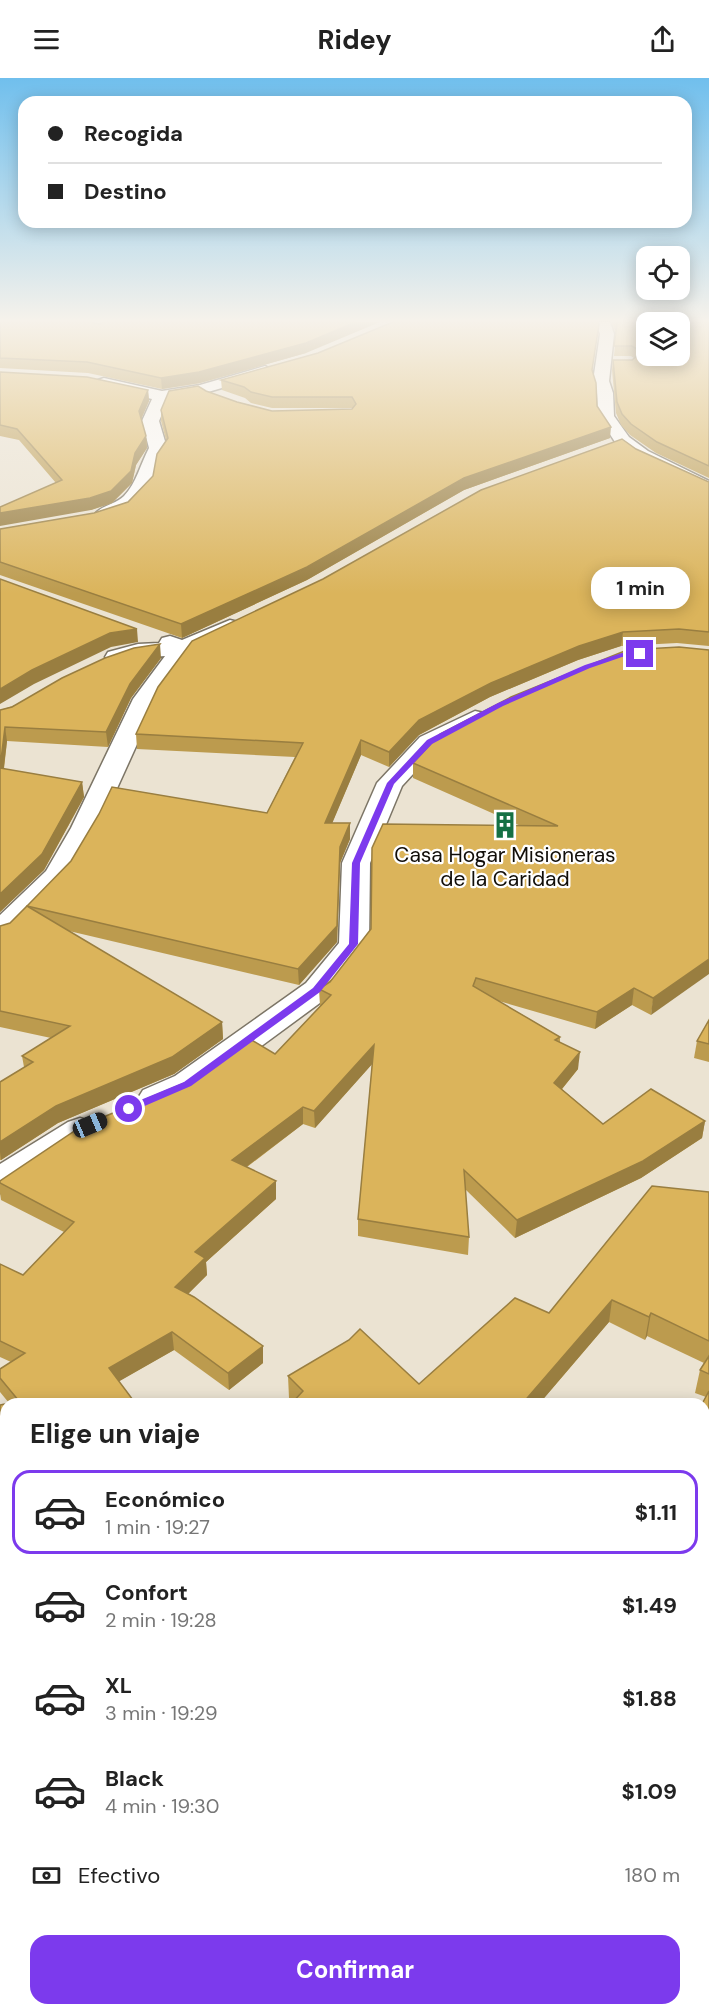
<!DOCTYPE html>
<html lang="es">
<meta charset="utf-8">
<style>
:root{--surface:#fff;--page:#f6f6f6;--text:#222;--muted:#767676;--line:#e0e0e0;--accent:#7c3aed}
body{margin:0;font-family:"DM Sans",sans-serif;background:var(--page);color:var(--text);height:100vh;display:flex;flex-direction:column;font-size:22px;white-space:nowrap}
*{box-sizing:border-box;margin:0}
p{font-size:20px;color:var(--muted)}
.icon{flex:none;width:33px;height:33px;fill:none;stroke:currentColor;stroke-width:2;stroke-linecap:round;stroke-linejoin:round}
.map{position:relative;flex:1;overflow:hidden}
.drawer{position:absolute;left:0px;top:1320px;width:710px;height:618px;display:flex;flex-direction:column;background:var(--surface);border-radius:18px 18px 0 0;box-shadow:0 3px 15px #0003}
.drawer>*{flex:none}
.banner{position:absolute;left:18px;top:18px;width:674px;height:132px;border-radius:18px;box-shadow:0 3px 15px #0003;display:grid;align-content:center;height:132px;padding:0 30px;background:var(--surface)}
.fabs{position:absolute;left:636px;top:168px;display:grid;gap:12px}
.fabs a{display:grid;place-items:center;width:54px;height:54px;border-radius:12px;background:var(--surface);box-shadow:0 3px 15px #0003;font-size:30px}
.end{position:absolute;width:27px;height:27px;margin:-14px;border:8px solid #7c3aed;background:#fff;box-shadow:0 0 0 3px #fff}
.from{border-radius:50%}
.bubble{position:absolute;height:42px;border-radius:18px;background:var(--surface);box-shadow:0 3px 15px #0003;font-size:20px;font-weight:700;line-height:42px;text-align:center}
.car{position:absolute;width:18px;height:36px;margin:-18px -9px;border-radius:8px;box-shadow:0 0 4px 2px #0007;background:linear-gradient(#222 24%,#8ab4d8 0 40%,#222 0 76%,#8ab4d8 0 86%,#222 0)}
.banner b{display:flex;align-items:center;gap:21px;height:57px;font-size:22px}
.banner b+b{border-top:2px solid var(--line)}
.banner i{width:15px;height:15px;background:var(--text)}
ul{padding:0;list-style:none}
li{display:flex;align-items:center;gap:18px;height:84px;margin:0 12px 9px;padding:0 18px;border:3px solid transparent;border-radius:18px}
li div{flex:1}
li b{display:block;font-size:22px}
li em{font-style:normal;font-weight:700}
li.active{border-color:var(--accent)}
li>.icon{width:54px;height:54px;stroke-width:1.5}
h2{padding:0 30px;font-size:27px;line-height:72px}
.pay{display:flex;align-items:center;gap:15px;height:66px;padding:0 30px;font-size:22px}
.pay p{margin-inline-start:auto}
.primary-button{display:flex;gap:12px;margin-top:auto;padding:12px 30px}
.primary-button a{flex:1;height:69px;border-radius:18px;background:var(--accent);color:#fff;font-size:24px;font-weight:700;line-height:69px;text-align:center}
header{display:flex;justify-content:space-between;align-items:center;height:78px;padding:0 30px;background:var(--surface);font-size:27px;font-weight:700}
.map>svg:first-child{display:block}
</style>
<header><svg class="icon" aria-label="menu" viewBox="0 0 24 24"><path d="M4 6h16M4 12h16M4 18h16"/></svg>Ridey<svg class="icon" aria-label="share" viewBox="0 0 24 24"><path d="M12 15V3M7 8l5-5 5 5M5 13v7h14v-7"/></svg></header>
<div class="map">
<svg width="709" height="1938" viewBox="0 0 709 1938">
<rect width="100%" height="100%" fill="#ebe3d2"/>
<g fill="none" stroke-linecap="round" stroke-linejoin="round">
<defs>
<g id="minor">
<path d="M596,244H610L614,256L609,303L613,315L614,338L629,359L648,373L709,403V416L636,381L617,367L598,338L597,315L593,303L600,256Z"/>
<path d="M265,288L273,293L270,296L208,314L168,322L159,343L167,370L149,410L141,422L125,435L105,442L98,440L95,436C102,427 116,426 124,418C136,406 141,385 149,370L142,343L152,321L98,308L96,305L98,302L104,300L162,313L200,307Z"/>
<path d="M230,542L238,544L241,549L238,554L191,575L157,622L99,750L71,798L11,860L0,863V837L46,793L71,750L133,621L165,578L139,580L116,586L108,584L105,579L108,574L138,566L159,565L162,560L170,558L182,562Z"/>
<path d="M475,633L484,635L487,640L484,645L438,669L402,708L370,785L369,866L328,919L199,1014L155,1031L143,1028L138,1020L143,1012L175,998L306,905L339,865L342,785L377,705L420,659Z"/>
<path d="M80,1040L92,1044L98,1052L92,1060L13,1112L0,1115V1086L68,1044Z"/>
<path d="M709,1655V1709L704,1711V1657Z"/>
<path d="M272,1932H342L340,1938H270Z"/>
</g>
</defs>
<use href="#minor" stroke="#7c7566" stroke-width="3"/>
<use href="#minor" fill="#fff" fill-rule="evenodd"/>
</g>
<g fill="#bc9b4e">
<path d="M0,244L100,246L306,275L200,305L162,311L88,295L0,290Z"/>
<path d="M612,244H709V400L656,375L630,357L621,347L616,335L612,292L613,282H632L634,280L631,278H614L616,256Z"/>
<path d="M599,246L592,294L597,328L610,360L464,412L307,502L182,560L0,497V451L94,435L128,424L153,398L166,362L161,343V332L206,313L237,324L272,333L352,331L353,330H272L251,325L245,320L222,312L221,302L318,275Z"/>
<path d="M0,294L148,312L149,323L141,341L146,358L147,370L136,387L132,405L112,425L91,432L56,405L19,362L0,358Z"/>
<path d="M636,371L709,404V568L677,565L621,568L578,582L490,619L419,657L389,689L361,677L332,745H350V761L340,785L337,864L299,907L69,853L222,944L223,961L174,996L58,1045L1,1082H0V1004L24,989L22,978L51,960L0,949V848L10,845L27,828L267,735L295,679L137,671L136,656Z"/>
<path d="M709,572L651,937L632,927L595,951L499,923L560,959V964L578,991L562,1011L603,1046L705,1043L702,1060L641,1100L515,1160L465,1111L469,1159L468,1177L358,1158V1141L372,986L315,1050L303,1046L247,1089L276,1121L206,1184L207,1197L188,1216L263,1285L229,1312L174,1272L119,1303L6,1326V1776L0,1777V1327L9,1325L0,1314V1291L11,1284L0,1279V1186L23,1197L64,1154L1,1122L0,1115V1103L275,976L320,928L319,911L521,748L413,700V685Z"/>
<path d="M161,580L131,620L108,669L7,663L4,691L82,704L84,719L44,792L0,834V632Z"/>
<path d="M709,942V984L694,980L697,963Z"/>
<path d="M709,1114V1511L704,1508V1326L706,1319L695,1315L700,1292L704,1285L647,1258L645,1262L609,1244L539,1326L293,1324L289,1320L288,1298L419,1306L549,1235Z"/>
<path d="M709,1780V1824L704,1817V1784Z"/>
<path d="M137,1932H222L210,1938H139Z"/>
<path d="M497,1932H704L709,1938H496Z"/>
</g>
<g fill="#997e40">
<path d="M356,244H380L306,275L200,305L162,311L161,300Z"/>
<path d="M148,312L149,323L140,344L139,333Z"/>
<path d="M611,349L610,360L464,412L307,502L182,560L181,546L464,400Z"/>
<path d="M146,358L147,370L136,387L132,405L112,425L91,432L0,448V435L135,375Z"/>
<path d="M137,551L138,564L111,569L34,606L0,626V611L32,592L110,555Z"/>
<path d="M623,554L621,568L578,582L490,619L419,657L389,689V674L419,642L491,605L579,568Z"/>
<path d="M160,566L161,580L131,620L108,669L106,654L130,606Z"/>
<path d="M5,649L7,663L2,705L0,690Z"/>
<path d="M361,662V677L326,760L325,745Z"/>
<path d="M82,704L84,719L44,792L0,834V816Z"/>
<path d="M350,745V761L340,785L337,864L299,907L298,891L340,769Z"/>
<path d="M709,881V896L651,937L653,920Z"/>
<path d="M634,910L632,927L595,951L597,934Z"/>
<path d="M222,944L223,961L174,996L58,1045L1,1082L0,1074V1064L56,1028Z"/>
<path d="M374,967V984L315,1050L314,1033Z"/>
<path d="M580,974L578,991L553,1022L554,1005Z"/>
<path d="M303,1029V1046L233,1099L232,1082Z"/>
<path d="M705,1043L702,1060L641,1100L515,1160L517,1142Z"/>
<path d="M276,1103V1121L206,1184L207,1197L177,1227L175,1209L195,1174Z"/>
<path d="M612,1222L609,1244L539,1326H522Z"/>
<path d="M651,1235L647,1258L645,1262L649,1239Z"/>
<path d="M172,1254L174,1272L111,1308L109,1290Z"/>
<path d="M263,1268V1285L229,1312L228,1295Z"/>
<path d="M179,1932H222L210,1938H167Z"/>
</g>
<g fill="#dbb45b" stroke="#997e40" stroke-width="1.5" fill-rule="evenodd">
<path d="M0,244H90L100,246L103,244H356L306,265L199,294L161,300L87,284L0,280Z"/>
<path d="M393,244H598L599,246L592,292L596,305L597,328L611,349L464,400L307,489L181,546L0,484V451L94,435L128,424L153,398L157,376L168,360L161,332L169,313L198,308L206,313L237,324L272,333L352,331L356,326L352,319H272L251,314L244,309L221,302L318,275Z"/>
<path d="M616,244H709V388L657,364L631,346L622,336L617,324L613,282H632L642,274L632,268H614L617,246ZM646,244H680V278H646Z"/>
<path d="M0,294L87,299L148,312L139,333L146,358L135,375L131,393L111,413L90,420L0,435V429L62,402L17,351L0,347Z"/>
<path d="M622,361L636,371L709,404V554L679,551L623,554L579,568L491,605L419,642L389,674L361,662L325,745H350L340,769L337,848L298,891L27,828L71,783L99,736L112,709L267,735L303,665L136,656L158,609L192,563L323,501L481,412Z"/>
<path d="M0,501L137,551L110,555L32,592L0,611Z"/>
<path d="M160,566L130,606L106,654L5,649L0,690L82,704L42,776L0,816V632L12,629L62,600L105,580L134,570Z"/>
<path d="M679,569L709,572V881L653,920L634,910L597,934L476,900L473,908L560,959L555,962L580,974L554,1005L603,1046L651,1011L705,1043L643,1083L517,1142L464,1092L469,1159L358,1141L374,967L314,1033L303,1029L232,1082L276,1103L195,1174L205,1180L175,1209L194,1219L263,1268L228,1295L172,1254L109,1290L136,1326H6V1759L0,1760V1327L19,1323L0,1300V1291L25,1275L0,1263V1186L23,1197L74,1144L0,1105V1103L82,1048L199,999L250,961L275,976L331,917L319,911L330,904L371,851L372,770L383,746L558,748L413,685L440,656L511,619L627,572Z"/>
<path d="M27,828L222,944L172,979L56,1028L0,1064V1004L33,984L22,978L70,948L0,933V848L10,845Z"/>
<path d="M709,942V966L697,963Z"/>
<path d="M652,1108L709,1114V1263L651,1235L649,1239L612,1222L522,1326H291L303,1313L288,1298L349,1262L360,1251L419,1306L515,1220L549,1235Z"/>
<path d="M709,1278V1296L700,1292Z"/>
<path d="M709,1313V1485L704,1482V1326H702Z"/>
<path d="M709,1780V1798L704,1791V1784Z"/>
<path d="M6,1832V1932H48L50,1938H0V1834Z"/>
<path d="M709,1876V1938H503L500,1932H704V1880Z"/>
<path d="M140,1932H179L167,1938H143Z"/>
</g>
<linearGradient id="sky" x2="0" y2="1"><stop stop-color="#70bfed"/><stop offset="0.47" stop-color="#f6f2eb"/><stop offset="1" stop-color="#f6f2eb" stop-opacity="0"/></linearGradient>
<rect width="709" height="516" fill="url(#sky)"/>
<path fill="#7c3aed" d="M640,574L642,577L622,579L590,590L503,628L432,666L394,706L360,785L358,866L320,914L191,1008L133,1033H126V1028L184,1004L313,910L349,866L352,785L387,705L427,662L498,625L585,587L622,575Z"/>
<defs>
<symbol id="building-bare" viewBox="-9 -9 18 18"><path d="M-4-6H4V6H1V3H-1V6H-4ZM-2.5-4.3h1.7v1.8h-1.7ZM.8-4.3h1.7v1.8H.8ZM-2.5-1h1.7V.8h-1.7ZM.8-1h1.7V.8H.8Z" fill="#157044" stroke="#fff" stroke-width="2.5" paint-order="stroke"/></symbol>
</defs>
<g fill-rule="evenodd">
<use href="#building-bare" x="486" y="728" width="38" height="38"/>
</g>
<g text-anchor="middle" stroke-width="4.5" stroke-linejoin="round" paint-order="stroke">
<g font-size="21" fill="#110e09" stroke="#fff">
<text x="505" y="784">Casa Hogar Misioneras<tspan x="505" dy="24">de la Caridad</tspan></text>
</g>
</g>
</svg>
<div class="fabs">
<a><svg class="icon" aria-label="locate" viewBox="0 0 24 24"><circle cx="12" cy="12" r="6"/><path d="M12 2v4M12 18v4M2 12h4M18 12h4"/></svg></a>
<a><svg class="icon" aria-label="layers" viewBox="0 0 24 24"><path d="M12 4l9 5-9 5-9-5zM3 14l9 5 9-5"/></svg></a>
</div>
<i class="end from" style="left:129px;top:1031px"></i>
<i class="end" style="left:640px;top:576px"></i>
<div class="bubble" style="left:591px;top:489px;width:99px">1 min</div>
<i class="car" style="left:90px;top:1047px;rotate:67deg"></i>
<div class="banner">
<b><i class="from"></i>Recogida</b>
<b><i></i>Destino</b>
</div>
<section class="drawer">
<h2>Elige un viaje</h2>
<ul>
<li class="active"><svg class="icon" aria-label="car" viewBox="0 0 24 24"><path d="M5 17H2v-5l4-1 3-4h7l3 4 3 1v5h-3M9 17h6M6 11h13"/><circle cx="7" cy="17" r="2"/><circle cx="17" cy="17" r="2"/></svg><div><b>Económico</b><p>1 min · 19:27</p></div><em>$1.11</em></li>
<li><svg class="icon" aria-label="car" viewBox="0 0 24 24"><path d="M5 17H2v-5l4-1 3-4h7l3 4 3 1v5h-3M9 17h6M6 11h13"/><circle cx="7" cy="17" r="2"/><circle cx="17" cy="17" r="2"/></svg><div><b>Confort</b><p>2 min · 19:28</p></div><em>$1.49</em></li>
<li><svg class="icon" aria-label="car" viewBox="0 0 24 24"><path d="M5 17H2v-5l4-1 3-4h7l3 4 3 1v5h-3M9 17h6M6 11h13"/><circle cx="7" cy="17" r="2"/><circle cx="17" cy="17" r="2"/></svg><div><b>XL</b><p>3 min · 19:29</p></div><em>$1.88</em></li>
<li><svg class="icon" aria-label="car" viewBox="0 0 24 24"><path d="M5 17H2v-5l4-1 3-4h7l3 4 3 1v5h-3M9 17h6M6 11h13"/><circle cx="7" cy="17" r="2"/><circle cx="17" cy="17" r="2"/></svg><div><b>Black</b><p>4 min · 19:30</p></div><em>$1.09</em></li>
</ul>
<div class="pay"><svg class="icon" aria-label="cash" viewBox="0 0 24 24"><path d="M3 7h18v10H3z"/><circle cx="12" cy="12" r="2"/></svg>Efectivo<p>180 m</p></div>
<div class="primary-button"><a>Confirmar</a></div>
</section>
</div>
